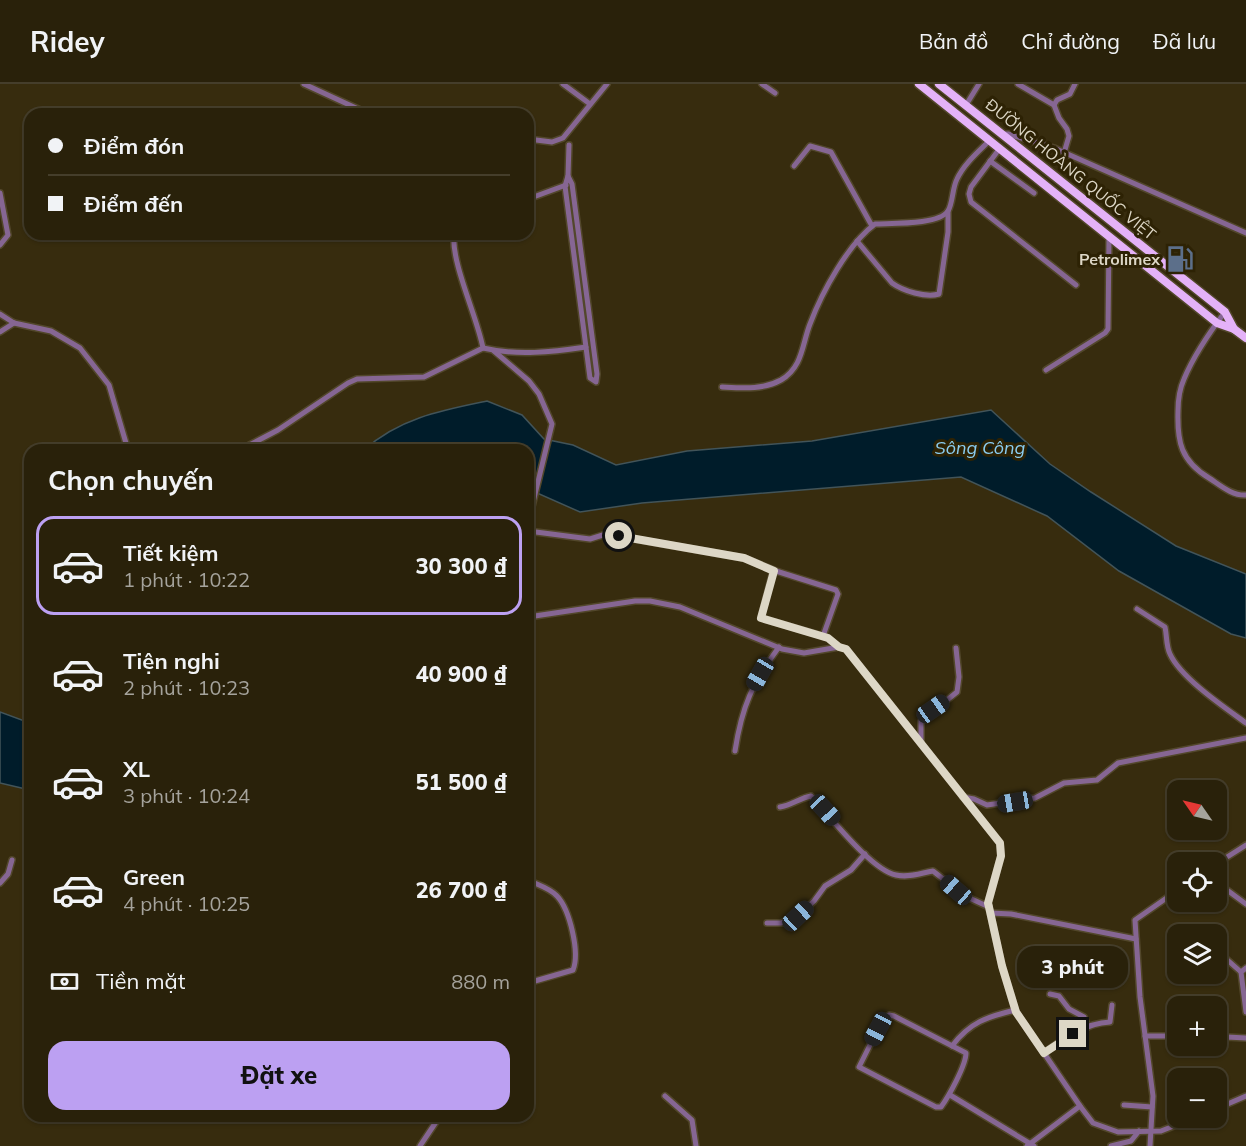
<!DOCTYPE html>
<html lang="vi">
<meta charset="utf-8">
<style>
:root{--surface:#29210a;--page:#312913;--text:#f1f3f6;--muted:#a5a39c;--line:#453e2b;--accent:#bca0f2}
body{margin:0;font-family:Mulish,sans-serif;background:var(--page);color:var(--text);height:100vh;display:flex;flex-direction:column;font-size:22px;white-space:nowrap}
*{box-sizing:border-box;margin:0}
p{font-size:20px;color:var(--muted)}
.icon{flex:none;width:33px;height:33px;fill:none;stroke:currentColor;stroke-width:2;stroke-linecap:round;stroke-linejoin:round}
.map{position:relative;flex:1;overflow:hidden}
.drawer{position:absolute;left:24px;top:360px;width:510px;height:678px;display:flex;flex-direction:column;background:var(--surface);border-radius:18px;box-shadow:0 2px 4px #0004,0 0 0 2px var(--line)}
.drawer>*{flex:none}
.hud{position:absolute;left:24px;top:24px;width:510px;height:132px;border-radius:18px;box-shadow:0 2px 4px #0004,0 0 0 2px var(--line);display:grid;align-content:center;height:132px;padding:0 24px;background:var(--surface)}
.needle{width:39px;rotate:304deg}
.buttons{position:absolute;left:1167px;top:696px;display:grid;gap:12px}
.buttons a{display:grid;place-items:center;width:60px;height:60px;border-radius:12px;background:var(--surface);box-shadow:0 2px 4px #0004,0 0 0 2px var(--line);font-size:30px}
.end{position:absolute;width:27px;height:27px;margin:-14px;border:8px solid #ddd7c6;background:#111;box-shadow:0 0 0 3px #111}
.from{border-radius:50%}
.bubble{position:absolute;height:42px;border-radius:18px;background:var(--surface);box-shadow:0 2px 4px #0004,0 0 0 2px var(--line);font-size:20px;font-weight:800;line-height:42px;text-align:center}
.car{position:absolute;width:18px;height:36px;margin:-18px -9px;border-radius:8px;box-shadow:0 0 4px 2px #0007;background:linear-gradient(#222 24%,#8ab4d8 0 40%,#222 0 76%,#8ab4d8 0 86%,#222 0)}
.hud b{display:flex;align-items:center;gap:21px;height:57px;font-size:22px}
.hud b+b{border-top:2px solid var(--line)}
.hud i{width:15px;height:15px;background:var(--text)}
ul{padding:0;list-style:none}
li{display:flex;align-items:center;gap:18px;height:99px;margin:0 12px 9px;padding:0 12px;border:3px solid transparent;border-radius:18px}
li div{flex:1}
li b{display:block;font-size:22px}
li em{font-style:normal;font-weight:800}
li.selected{border-color:var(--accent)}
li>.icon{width:54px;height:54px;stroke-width:1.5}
h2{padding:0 24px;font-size:27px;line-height:72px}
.pay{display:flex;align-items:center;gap:15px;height:66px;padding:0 24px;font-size:22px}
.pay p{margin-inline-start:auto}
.action{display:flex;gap:12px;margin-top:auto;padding:12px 24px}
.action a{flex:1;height:69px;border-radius:18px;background:var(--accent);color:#111;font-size:24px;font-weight:800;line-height:69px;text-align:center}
header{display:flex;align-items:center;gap:36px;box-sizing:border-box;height:84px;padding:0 30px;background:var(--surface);border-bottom:2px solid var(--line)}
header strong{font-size:28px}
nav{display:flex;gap:33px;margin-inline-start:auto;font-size:21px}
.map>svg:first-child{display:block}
</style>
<header>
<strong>Ridey</strong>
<nav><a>Bản đồ</a><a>Chỉ đường</a><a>Đã lưu</a></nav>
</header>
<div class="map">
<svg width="1246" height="1062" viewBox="0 0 1246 1062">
<rect width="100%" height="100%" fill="#372c0e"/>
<g fill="#001c2a" stroke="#425459" stroke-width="1.5">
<path d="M487,317L522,331L544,355L573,361L616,381L687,367L812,357L991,326L1050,380L1091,408L1176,462L1246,490V554L1231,550L1119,487L1047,432L961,393L642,419L580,428L528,405V366H364C399,334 443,326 487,317Z"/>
<path d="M0,628L30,639V706L0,699Z"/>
</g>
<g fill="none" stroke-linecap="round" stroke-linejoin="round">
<defs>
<g id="minor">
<path d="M304,0L369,30"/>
<path d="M563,0L590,20"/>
<path d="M762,0L775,9"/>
<path d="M1018,0L1054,21L1059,34L1067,45L1069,52L1064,69"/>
<path d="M966,21L979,0"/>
<path d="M1054,21L1057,16L1070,10L1075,0"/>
<path d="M1004,50H1008L1054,64L1246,149"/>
<path d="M528,55L552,58L563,54L607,0"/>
<path d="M1000,64L971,103L969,110L971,118L1076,201"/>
<path d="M990,77L1034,109"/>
<path d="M794,82L810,62L831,68L872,142"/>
<path d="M568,92L572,100L597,290L596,298L590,294L565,102Z"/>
<path d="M568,92L569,61"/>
<path d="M0,109L8,151L0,161"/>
<path d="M528,115L566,101"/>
<path d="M857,157L892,199C903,207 926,214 939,210L948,148V127"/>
<path d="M1225,228C1209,249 1194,271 1184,295C1180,304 1178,317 1178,327C1177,358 1181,377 1209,394C1220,401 1232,412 1246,411"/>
<path d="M0,230L14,239L51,247L80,264L109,301L128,366"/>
<path d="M0,248L14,239"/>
<path d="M483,264C517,272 552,268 586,263"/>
<path d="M494,267L529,297L539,310L552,340L528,439"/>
<path d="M1046,286L1105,249L1108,245L1109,153"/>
<path d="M722,303C742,304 763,306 781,296C803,283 802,260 810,240C822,208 848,160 875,140C891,139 939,141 948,127C953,119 952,105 957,95C964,80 978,68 990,56"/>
<path d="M240,366L278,346L348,299L357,295L424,293L483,264C477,232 451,179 454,150"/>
<path d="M528,447L590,455L606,450L744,474L776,487L836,506L838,510L823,552L828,554L839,563"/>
<path d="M773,487L761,534L823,552"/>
<path d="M1137,525L1165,543C1167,552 1166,562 1170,570C1181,594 1224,623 1246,639"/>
<path d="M528,533L635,517H650L680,523L782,565L804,569L839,563L846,565L1000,759L1001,772L988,819L1002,882L1016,928L1080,1022L1093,1039L1118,1048L1161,1047L1194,1034"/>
<path d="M921,658V637L957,608L959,593L956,564"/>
<path d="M735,667C742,622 752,600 779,563"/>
<path d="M963,713L974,715L987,721L1035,714L1064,699L1097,696L1118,679L1246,654"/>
<path d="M780,723C792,721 800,714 811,712C829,731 871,786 896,791C909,794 921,789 933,787L965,812L989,823"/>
<path d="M1216,780L1246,761"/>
<path d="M528,796C538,801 550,804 557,812C570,826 580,869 573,886L528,899"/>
<path d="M0,799L8,790L12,776"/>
<path d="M1227,806L1246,820"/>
<path d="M991,829L1011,830L1136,855"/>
<path d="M767,839H781L798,832L814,817L825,802L851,786L865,770"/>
<path d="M1216,870L1224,873L1241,888"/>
<path d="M1246,884L1241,888L1246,928"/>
<path d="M1192,894L1193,890"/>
<path d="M1050,910L1059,912L1069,925L1084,933L1088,943"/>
<path d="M889,931L894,932L966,969C966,981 949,1012 941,1023H936L859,983L878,945Z"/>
<path d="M1145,952H1178"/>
<path d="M1216,956L1227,953L1246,954"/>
<path d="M952,962C970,938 987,933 1015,926"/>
<path d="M1044,969C1063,955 1085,939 1110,938L1112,921"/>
<path d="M950,1011L1034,1062"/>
<path d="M665,1012L692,1036L696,1062"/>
<path d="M1124,1021L1152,1023"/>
<path d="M1216,1025L1246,1012"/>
<path d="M420,1062L440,1032"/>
<path d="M1027,1062L1080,1022"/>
<path d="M1111,1062L1131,1057L1139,1047"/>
<path d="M1150,1062L1153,1012L1140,913L1135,836L1178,806"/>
</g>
<g id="trunk">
<path d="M919,0L1217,239L1234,245L1246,254"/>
<path d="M939,0L1225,228L1234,245"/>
</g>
</defs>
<use href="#minor" stroke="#52472b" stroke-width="8"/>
<use href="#trunk" stroke="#52472b" stroke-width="11"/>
<use href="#minor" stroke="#866693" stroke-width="5"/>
<use href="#trunk" stroke="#e4b2f8" stroke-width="8"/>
</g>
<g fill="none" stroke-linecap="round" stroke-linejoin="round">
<path stroke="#ddd7c6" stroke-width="8" d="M619,452L744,474L774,487L761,534L828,554L839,563L846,565L1000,759L1001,772L988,819L989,823L1002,882L1016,928L1044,969L1073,950"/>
</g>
<defs>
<symbol id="fuel-bare" viewBox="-9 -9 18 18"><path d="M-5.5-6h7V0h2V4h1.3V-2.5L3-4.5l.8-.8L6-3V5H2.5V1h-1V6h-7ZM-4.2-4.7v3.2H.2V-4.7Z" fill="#5c6f8a" stroke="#2d2204" stroke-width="2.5" paint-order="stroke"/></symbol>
</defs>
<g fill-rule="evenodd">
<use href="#fuel-bare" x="1161" y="156" width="38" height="38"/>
</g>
<g text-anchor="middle" stroke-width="6" stroke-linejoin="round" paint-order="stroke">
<g font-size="16" fill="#ddd7c6" stroke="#2d2204">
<text transform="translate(1071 85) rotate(39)" y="6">ĐƯỜNG HOÀNG QUỐC VIỆT</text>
</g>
<g font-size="16" font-weight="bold" fill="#ddd7c6" stroke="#2d2204" text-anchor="end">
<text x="1160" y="181">Petrolimex</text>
</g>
<g font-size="18" font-style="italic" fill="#8acdf1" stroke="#2d2204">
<text x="980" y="370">Sông Công</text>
</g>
</g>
</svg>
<div class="buttons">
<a><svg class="needle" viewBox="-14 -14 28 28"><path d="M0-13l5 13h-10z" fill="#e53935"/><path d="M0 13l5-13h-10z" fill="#a5a39c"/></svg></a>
<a><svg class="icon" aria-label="locate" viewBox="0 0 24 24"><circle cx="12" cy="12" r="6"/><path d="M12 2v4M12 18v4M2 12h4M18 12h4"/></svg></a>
<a><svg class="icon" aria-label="layers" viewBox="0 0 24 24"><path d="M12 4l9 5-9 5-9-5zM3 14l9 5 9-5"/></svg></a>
<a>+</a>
<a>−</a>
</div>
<i class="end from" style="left:619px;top:452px"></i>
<i class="end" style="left:1073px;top:950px"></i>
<div class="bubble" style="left:1017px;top:862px;width:111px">3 phút</div>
<i class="car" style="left:760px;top:590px;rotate:210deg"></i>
<i class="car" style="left:933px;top:625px;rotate:55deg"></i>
<i class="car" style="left:1015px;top:718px;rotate:260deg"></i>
<i class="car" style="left:825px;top:726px;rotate:137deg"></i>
<i class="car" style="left:956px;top:806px;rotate:311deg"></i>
<i class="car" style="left:798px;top:832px;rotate:47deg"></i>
<i class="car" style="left:878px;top:945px;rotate:208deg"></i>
<div class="hud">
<b><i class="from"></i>Điểm đón</b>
<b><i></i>Điểm đến</b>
</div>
<section class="drawer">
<h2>Chọn chuyến</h2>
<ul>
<li class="selected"><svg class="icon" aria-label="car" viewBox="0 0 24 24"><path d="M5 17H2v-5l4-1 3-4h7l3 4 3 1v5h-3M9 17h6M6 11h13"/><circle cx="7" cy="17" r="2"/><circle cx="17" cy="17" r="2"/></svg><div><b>Tiết kiệm</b><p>1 phút · 10:22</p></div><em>30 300 ₫</em></li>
<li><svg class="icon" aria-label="car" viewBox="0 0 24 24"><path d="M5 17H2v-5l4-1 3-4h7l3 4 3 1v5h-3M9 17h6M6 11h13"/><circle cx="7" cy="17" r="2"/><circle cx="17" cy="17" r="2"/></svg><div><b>Tiện nghi</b><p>2 phút · 10:23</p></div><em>40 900 ₫</em></li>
<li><svg class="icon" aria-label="car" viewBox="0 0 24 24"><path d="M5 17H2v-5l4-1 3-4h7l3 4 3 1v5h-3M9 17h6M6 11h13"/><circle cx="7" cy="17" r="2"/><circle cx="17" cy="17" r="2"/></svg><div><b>XL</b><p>3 phút · 10:24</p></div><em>51 500 ₫</em></li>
<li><svg class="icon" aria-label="car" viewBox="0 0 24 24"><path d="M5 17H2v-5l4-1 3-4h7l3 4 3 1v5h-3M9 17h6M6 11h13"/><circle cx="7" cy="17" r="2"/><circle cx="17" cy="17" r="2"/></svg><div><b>Green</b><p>4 phút · 10:25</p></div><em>26 700 ₫</em></li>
</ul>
<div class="pay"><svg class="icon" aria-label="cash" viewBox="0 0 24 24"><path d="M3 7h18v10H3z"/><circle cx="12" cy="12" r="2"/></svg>Tiền mặt<p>880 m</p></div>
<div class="action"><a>Đặt xe</a></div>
</section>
</div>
